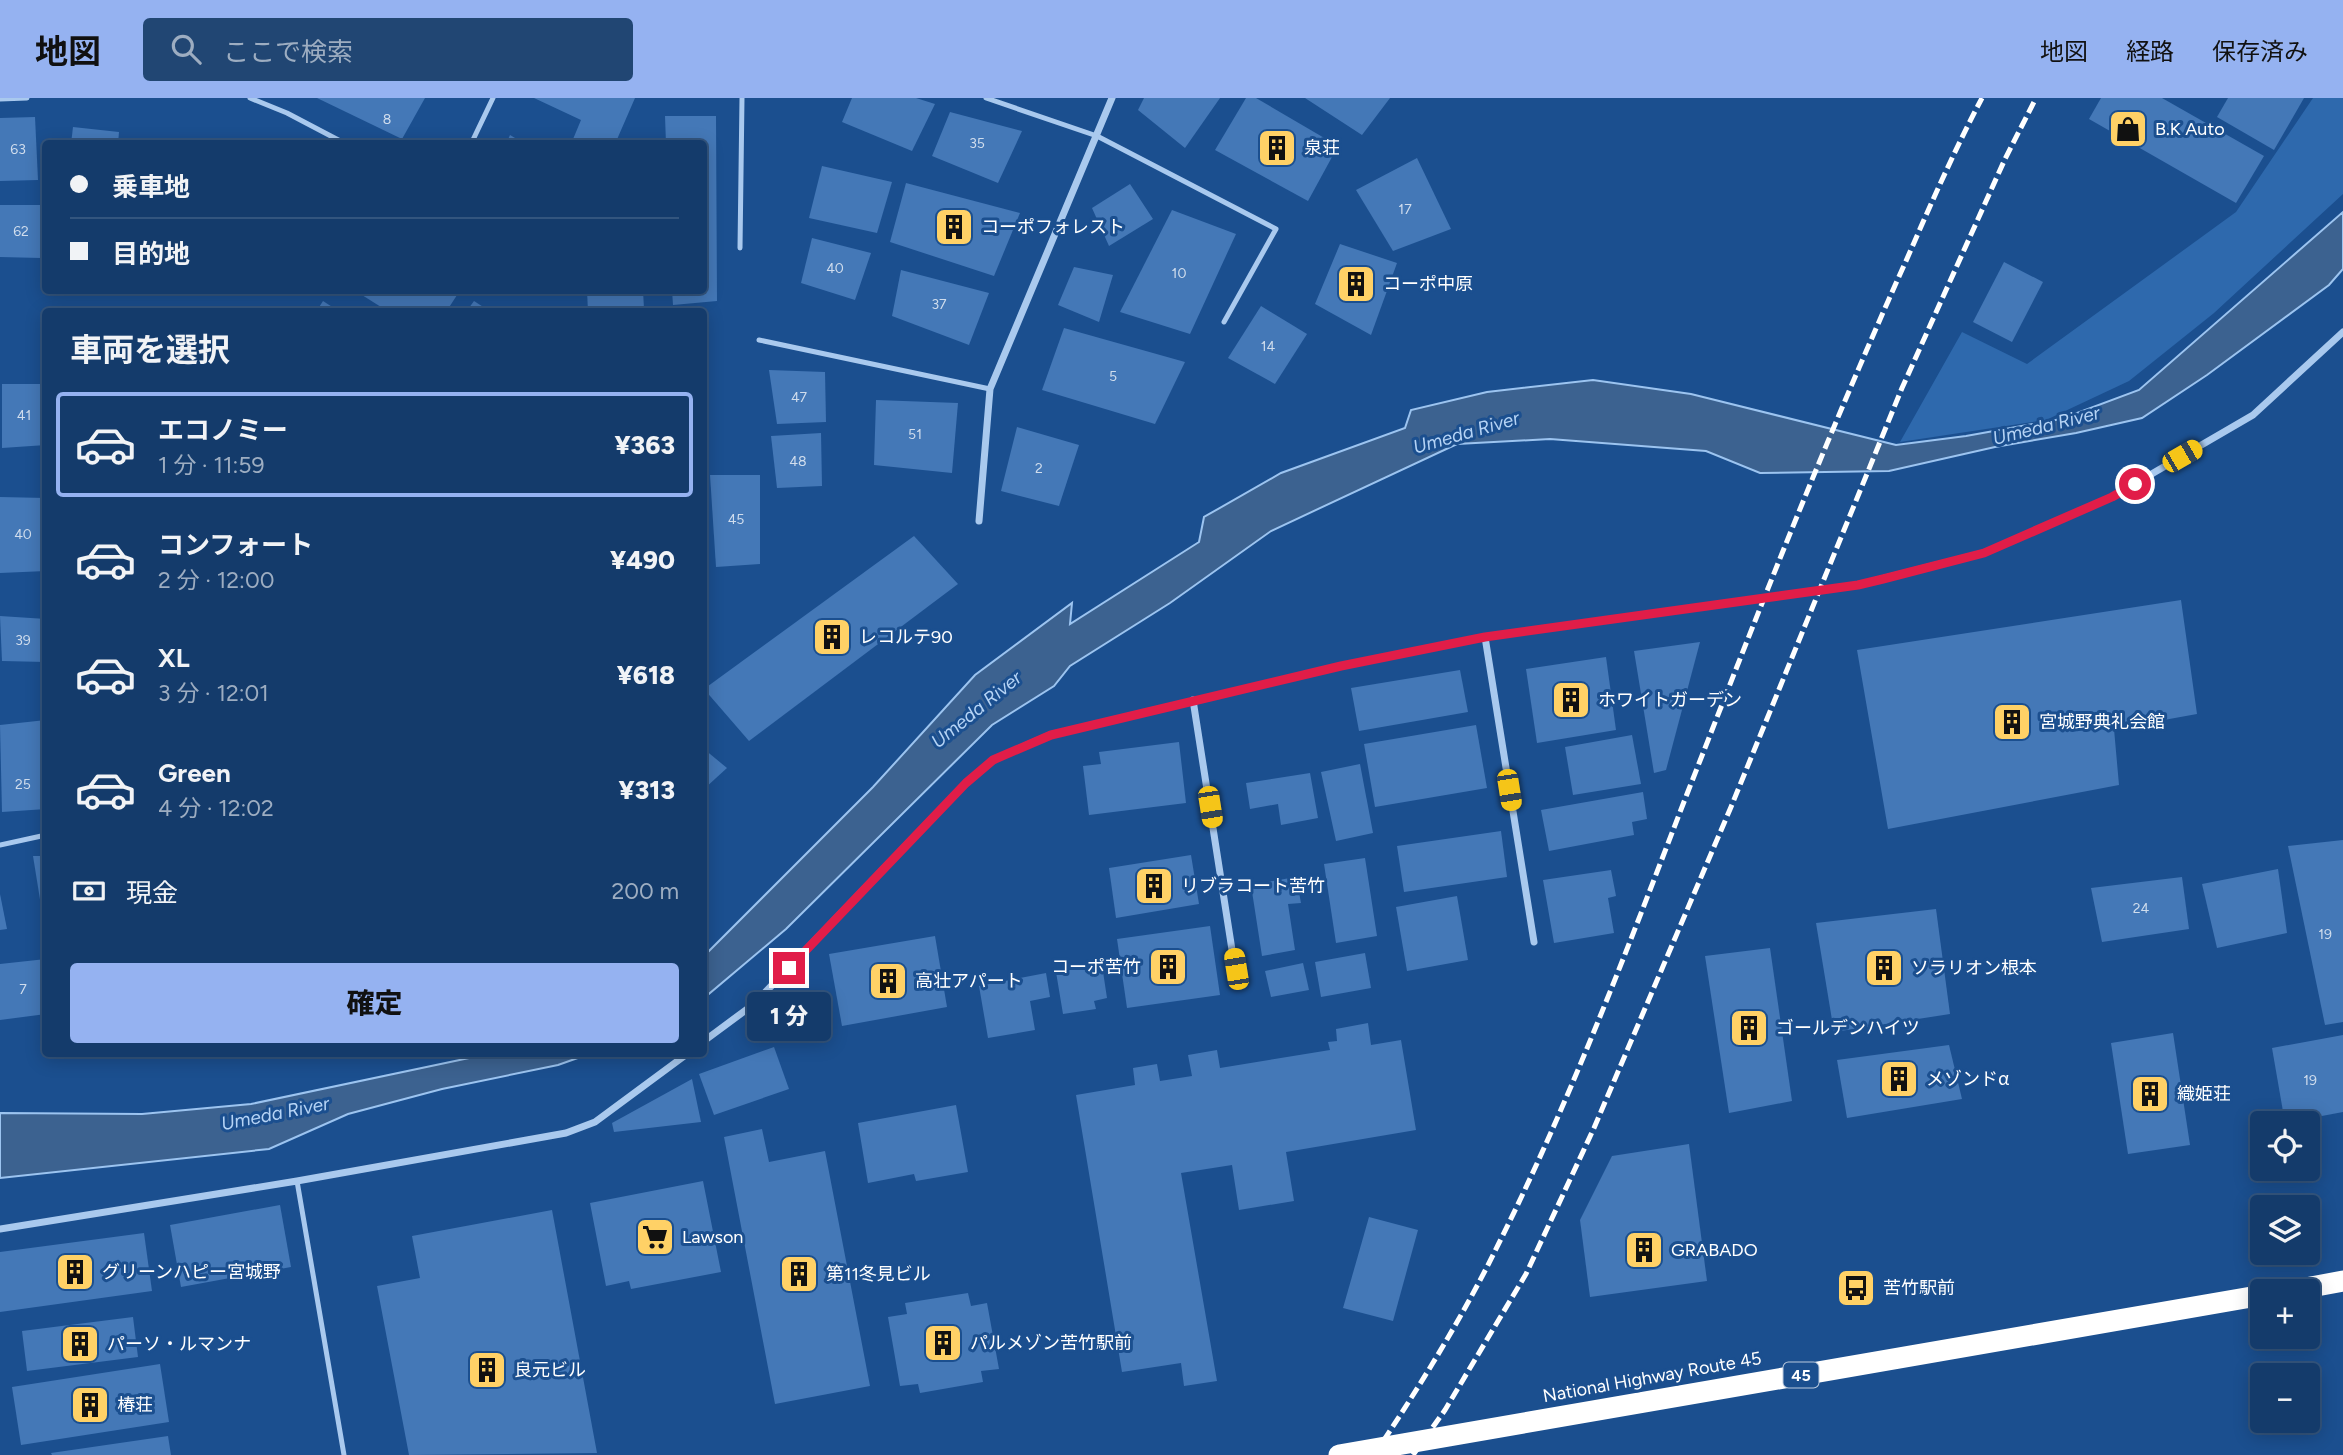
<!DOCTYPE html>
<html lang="ja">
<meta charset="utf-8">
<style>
:root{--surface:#143b6b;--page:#214673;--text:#f1f3f6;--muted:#9dadc1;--line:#33557e;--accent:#95b2f1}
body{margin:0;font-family:Figtree,"Noto Sans JP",sans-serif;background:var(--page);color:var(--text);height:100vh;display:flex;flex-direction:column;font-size:26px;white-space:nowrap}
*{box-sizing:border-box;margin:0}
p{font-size:23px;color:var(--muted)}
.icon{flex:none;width:38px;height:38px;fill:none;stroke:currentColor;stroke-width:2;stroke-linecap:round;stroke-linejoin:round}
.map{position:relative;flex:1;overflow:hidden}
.sheet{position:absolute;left:42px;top:210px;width:665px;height:749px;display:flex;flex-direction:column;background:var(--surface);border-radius:7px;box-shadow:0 4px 18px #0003,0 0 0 2px var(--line)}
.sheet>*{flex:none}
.hud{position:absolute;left:42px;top:42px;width:665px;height:154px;border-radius:7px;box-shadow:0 4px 18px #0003,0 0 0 2px var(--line);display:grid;align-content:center;height:154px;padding:0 28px;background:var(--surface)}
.controls{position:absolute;left:2250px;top:1013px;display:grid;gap:14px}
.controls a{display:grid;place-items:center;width:70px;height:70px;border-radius:7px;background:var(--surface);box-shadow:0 4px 18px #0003,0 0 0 2px var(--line);font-size:35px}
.end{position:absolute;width:32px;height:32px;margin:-16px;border:9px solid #e11d48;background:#fff;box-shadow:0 0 0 4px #fff}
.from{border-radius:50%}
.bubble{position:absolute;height:49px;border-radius:7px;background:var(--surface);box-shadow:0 4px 18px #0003,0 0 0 2px var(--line);font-size:23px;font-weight:800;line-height:49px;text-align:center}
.car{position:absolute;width:21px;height:42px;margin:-21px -10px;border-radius:9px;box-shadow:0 0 5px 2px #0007;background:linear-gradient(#f5c518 24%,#345 0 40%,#f5c518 0 76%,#345 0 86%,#f5c518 0)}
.hud b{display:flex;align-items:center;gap:24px;height:66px;font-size:26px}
.hud b+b{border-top:2px solid var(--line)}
.hud i{width:18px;height:18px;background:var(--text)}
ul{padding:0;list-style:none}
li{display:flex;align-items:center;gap:21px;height:105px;margin:0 14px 10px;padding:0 14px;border:4px solid transparent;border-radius:7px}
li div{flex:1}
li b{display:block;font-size:26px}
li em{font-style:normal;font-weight:800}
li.current{border-color:var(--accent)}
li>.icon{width:63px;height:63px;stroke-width:1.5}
h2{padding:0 28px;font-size:32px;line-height:84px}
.pay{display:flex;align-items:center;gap:18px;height:77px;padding:0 28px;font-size:26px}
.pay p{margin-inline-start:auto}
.button{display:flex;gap:14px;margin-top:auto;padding:14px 28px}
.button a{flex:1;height:80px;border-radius:7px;background:var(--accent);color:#111;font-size:28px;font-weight:800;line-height:80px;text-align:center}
header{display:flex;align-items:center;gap:42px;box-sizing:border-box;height:98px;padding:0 35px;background:var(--accent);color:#111}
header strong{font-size:33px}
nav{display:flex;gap:38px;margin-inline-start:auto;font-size:24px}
.search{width:490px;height:63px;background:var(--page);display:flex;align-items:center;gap:18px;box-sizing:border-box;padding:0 24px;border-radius:7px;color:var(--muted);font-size:26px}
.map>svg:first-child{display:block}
</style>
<header>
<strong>地図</strong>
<div class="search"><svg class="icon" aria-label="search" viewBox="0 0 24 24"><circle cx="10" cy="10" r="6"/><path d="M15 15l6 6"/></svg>ここで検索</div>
<nav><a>地図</a><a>経路</a><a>保存済み</a></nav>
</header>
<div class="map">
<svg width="2343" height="1357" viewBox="0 0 2343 1357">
<rect width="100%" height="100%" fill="#1b4f8f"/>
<path fill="#2e69ad" d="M2313,0H2343V96L2214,215L2129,283L2046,322L1900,344L1962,234L2027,266L2236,114Z"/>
<g fill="#3c6290" stroke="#9cc4f0" stroke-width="2">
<path d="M2343,114V171L2329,187L2207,277L2142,320L2076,335L1995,349L1889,373L1760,375L1706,353L1550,341L1457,346L1271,433L1170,505L1070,568L1054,588L992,627L786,831L704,900V858L873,689L975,577L1072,505L1070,526L1199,444L1204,419L1281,375L1405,330L1411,312L1487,294L1593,282L1691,296L1896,347L1966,338L2061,321L2139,292Z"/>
<path d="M488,956H589L558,967L442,991L348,1016L269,1051L0,1080V1015L142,1016L251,1006Z"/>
</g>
<g fill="#4478b7">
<path d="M317,0H425L402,41Z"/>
<path d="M534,0H635L615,46H571L581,22Z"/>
<path d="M852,0H916L935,6L912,53L842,24Z"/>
<path d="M1144,0H1220L1185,50L1138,12Z"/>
<path d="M1246,0H1256L1338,48L1308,103L1215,52Z"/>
<path d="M1305,0H1390L1362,37Z"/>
<path d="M2101,0H2162L2264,58L2236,105L2089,21Z"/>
<path d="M2228,0H2304L2274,52L2217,19Z"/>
<path d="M950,14L1022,33L998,85L932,58Z"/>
<path d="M665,18H716L717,203L673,207L672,192H704V46H666Z"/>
<path d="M35,19L38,82L0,83V20Z"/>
<path d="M73,29L119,34L118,46H71Z"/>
<path d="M510,37L525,46H506Z"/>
<path d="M1417,60L1451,131L1393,153L1356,92Z"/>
<path d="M822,68L892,84L877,135L809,120Z"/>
<path d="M906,85L1020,115L994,178L890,144Z"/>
<path d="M1130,86L1153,121L1109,148L1092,110Z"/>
<path d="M0,107H44L41,160L0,159Z"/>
<path d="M1172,112L1236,136L1190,236L1120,214Z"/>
<path d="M812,140L871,155L855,202L801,185Z"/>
<path d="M1340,146L1397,165L1371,237L1315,206Z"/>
<path d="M2004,164L2043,184L2012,244L1973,224Z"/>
<path d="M1074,169L1113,177L1099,224L1058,207Z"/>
<path d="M901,172L989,195L969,247L892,218Z"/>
<path d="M354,192H456L459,194L446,214H389Z"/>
<path d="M587,192H643L644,211L588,214Z"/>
<path d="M323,203L340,214H316Z"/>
<path d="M474,203L491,214H466Z"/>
<path d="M1261,208L1307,236L1275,286L1228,260Z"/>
<path d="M1064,230L1185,264L1155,326L1042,292Z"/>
<path d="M769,272L825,274L826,324L777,326Z"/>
<path d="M2,286H46V347L2,350Z"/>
<path d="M876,302L958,305L952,375L874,367Z"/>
<path d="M1017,329L1079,347L1059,408L1001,393Z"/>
<path d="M821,335L822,388L777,390L771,338Z"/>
<path d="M710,377H760V466L716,469Z"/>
<path d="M0,399L46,400V473L0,475Z"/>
<path d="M914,438L958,486L749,643L704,591Z"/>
<path d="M2181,502L2197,616L2114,631L2119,687L1888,731L1857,552Z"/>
<path d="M0,518L46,521V564L2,563Z"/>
<path d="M1700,544L1666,672L1654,675L1634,553Z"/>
<path d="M1606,559L1616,632L1537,645L1526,571Z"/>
<path d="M1460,572L1468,614L1359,633L1351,590Z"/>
<path d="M46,622V711L2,714L0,627Z"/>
<path d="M1476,627L1487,690L1375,709L1364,646Z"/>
<path d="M1632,637L1641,686L1573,697L1565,649Z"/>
<path d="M1179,644L1186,705L1089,717L1083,668L1101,666L1099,654Z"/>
<path d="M704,651L727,670L704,691Z"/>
<path d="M1360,666L1373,735L1336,743L1321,674Z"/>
<path d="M1310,675L1318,720L1281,727L1278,706L1250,711L1246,685Z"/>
<path d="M1643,694L1647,721L1632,724L1634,737L1549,753L1541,712Z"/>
<path d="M1501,733L1507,779L1404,794L1397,748Z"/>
<path d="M2343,742V924L2325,927L2288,748Z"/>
<path d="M1191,757L1199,806L1116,820L1109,770Z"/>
<path d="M33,758H46V819L43,820Z"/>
<path d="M1365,760L1377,838L1336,845L1324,766Z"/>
<path d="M2278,771L2287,835L2217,850L2202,786Z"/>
<path d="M1611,772L1616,798L1608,800L1614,835L1554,845L1543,782Z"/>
<path d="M1296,779L1301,805L1288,806L1295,852L1262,858L1251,787Z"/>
<path d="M2182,779L2189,831L2102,844L2091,790Z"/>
<path d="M0,796L7,831L0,832Z"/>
<path d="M1457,798L1468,862L1407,873L1396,809Z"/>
<path d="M1936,811L1950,916L1834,934L1816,825Z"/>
<path d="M1210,828L1220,897L1127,910L1117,841Z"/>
<path d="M935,838L947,909L842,928L829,856Z"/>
<path d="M1770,850L1792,1003L1729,1015L1705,858Z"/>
<path d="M1365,855L1371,890L1321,899L1315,864Z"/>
<path d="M46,861V916L0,922V866Z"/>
<path d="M1303,865L1309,892L1271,899L1265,873Z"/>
<path d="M1102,867L1107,900L1094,903L1096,911L1063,916L1056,874Z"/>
<path d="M1046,875L1050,899L1030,903L1035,932L988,940L979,888Z"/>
<path d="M1368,925L1371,947L1401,942L1416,1032L1286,1054L1294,1103L1239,1112L1232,1067L1181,1075L1217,1283L1184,1288L1181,1265L1122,1274L1076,997L1135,987L1133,970L1157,966L1160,983L1192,978L1188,957L1217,952L1220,970L1330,952L1328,944L1337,943L1336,931Z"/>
<path d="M2173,935L2190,1047L2128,1056L2111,945Z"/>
<path d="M2343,937V1014L2285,1025L2272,950Z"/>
<path d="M1949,947L1962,1001L1847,1020L1837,962Z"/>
<path d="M774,949L789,991L714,1017L699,976Z"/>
<path d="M692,981L701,1024L614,1034L612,1025Z"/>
<path d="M956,1007L968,1074L916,1083L914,1076L868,1085L858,1025Z"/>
<path d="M762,1031L769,1064L825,1053L870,1288L775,1306L724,1039Z"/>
<path d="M1689,1046L1707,1183L1590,1199L1580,1122L1612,1058Z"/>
<path d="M703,1083L721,1174L631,1191L629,1183L606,1188L590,1105Z"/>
<path d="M280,1107L291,1169L181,1189L170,1127Z"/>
<path d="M552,1112L597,1355L409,1357L377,1188L420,1180L412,1138Z"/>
<path d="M1369,1119L1418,1132L1393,1223L1343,1210Z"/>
<path d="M144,1135L152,1193L0,1214V1154Z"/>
<path d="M968,1195L971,1208L987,1205L999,1271L981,1273L983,1284L920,1295L918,1286L900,1288L888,1219L907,1216L905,1205Z"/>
<path d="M133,1219L138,1259L27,1273L22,1233Z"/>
<path d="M160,1266L169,1324L21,1347L12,1289Z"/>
<path d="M168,1338L171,1357H52L51,1355Z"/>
</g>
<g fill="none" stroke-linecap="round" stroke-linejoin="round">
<g stroke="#a9c9ee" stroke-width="5">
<path d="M250,0L287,15L346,46"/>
<path d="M986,0L1097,38L1276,131L1224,224"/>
<path d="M0,1L27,0"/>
<path d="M471,46L493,0"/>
<path d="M740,150L742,0"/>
<path d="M759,242L990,291"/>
<path d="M0,747L46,737"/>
<path d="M297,1083L344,1357"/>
</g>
<g stroke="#a9c9ee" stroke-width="7">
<path d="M979,423L990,291L1112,0"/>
<path d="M1485,539L1534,844"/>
<path d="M1193,602L1235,871"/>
<path d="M704,943L754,906L966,685L993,662L1050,637L1341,568L1485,539L1858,487L1984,455L2112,399L2253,317L2343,234"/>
<path d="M0,1131L297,1083L566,1035L595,1024L687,956"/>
</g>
<g stroke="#fff" stroke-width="21">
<path d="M2284,1194L2343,1183"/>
<path d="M1339,1357L2263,1197"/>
</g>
<g stroke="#fff" stroke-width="5" stroke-dasharray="12 5" stroke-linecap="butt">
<path d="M1374,1357C1418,1291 1461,1222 1496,1151C1570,1004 1628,849 1687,696C1757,517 1827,338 1906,163C1930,108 1954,53 1982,0"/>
<path d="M1413,1357L1445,1312L1526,1176L1594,1030L1731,709L1902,290L2005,61L2036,0"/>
</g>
</g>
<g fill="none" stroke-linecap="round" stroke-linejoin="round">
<path stroke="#e11d48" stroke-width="9" d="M789,870L966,685L993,662L1051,637L1341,568L1485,539L1858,487L1883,481L1984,455L2112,399L2135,386"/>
</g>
<defs>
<symbol id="shop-square" viewBox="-11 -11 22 22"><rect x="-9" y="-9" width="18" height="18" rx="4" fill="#ffd166" stroke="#1b4f8f"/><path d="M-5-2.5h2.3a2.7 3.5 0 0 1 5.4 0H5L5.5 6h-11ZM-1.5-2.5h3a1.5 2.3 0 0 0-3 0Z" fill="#111"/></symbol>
<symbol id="building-square" viewBox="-11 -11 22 22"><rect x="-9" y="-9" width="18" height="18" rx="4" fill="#ffd166" stroke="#1b4f8f"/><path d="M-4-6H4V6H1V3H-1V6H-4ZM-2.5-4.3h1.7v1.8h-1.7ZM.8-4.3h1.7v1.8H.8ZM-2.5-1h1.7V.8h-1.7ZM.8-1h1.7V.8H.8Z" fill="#111"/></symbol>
<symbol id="supermarket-square" viewBox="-11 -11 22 22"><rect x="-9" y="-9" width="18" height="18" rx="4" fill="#ffd166" stroke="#1b4f8f"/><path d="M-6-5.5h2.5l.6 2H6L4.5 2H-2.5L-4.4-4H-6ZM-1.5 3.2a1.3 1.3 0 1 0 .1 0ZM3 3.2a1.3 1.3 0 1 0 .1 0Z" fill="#111"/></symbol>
<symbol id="bus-square" viewBox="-11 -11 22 22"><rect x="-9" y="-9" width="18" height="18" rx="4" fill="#ffd166" stroke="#1b4f8f"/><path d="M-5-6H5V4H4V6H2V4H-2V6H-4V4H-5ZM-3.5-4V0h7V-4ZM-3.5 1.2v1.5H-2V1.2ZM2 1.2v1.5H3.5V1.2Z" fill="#111"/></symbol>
</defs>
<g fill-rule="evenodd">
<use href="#shop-square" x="2106" y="9" width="44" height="44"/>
<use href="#building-square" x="1255" y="28" width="44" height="44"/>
<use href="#building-square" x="932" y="107" width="44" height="44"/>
<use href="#building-square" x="1334" y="164" width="44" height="44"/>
<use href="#building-square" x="810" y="517" width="44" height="44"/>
<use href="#building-square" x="1549" y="580" width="44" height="44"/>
<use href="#building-square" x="1990" y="602" width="44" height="44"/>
<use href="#building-square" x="1132" y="766" width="44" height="44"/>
<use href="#building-square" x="1146" y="847" width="44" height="44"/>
<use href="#building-square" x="1862" y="848" width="44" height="44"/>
<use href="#building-square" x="866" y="861" width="44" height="44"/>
<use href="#building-square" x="1727" y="908" width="44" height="44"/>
<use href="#building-square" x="1877" y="959" width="44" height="44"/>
<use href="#building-square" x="2128" y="974" width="44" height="44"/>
<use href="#supermarket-square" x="633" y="1117" width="44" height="44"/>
<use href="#building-square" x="1622" y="1130" width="44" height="44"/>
<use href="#building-square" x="53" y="1152" width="44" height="44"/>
<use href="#building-square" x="777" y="1154" width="44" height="44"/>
<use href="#bus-square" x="1834" y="1168" width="44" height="44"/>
<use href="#building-square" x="921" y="1223" width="44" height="44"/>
<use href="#building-square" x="58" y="1224" width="44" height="44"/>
<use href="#building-square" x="465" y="1250" width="44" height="44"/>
<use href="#building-square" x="68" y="1285" width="44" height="44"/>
</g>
<g text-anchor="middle" stroke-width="6" stroke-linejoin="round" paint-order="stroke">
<g font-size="14" fill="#d0dded">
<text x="387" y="26">8</text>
<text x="977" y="50">35</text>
<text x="18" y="56">63</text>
<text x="1405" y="116">17</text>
<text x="21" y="138">62</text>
<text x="835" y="175">40</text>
<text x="1179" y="180">10</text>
<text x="939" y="211">37</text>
<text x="1268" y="253">14</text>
<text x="1113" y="283">5</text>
<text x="799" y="304">47</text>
<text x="24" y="322">41</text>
<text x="915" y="341">51</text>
<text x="798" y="368">48</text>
<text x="1039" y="375">2</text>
<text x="736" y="426">45</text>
<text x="23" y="441">40</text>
<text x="23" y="547">39</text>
<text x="23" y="691">25</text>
<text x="2141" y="815">24</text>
<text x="2325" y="841">19</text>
<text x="23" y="896">7</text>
<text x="2310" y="987">19</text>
</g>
<rect fill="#1b4f8f" stroke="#bbcadd" stroke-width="2" x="1783.5" y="1264.5" width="35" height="25" rx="5"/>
<g font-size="16" font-weight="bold" fill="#fff">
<text x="1801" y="1283">45</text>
</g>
<g font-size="18" fill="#fff" stroke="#1b4f8f" text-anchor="start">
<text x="2155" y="37">B.K Auto</text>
<text x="1304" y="56">泉荘</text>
<text x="981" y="135">コーポフォレスト</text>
<text x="1383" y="192">コーポ中原</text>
<text x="859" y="545">レコルテ90</text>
<text x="1598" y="608">ホワイトガーデン</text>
<text x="2039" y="630">宮城野典礼会館</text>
<text x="1181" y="794">リブラコート苦竹</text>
<text x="1141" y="875" text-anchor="end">コーポ苦竹</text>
<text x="1911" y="876">ソラリオン根本</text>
<text x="915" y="889">高壮アパート</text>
<text x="1776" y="936">ゴールデンハイツ</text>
<text x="1926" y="987">メゾンドα</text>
<text x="2177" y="1002">織姫荘</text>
<text x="682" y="1145">Lawson</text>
<text x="1671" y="1158">GRABADO</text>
<text x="102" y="1180">グリーンハピー宮城野</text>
<text x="826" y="1182">第11冬見ビル</text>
<text x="1883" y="1196">苦竹駅前</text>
<text x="970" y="1251">パルメゾン苦竹駅前</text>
<text x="107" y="1252">パーソ・ルマンナ</text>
<text x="514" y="1278">良元ビル</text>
<text x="117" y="1313">椿荘</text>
</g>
<g font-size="18" fill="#fff" stroke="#1b4f8f">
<text transform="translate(1652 1279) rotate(-10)" y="6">National Highway Route 45</text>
</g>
<g font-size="19" font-style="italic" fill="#b5d3f5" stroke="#1b4f8f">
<text transform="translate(2046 327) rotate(-14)" y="7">Umeda River</text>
<text transform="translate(1466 334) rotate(-16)" y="7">Umeda River</text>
<text transform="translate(976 611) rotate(-39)" y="7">Umeda River</text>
<text transform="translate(275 1015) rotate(-11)" y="7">Umeda River</text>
</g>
</g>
</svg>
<div class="controls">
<a><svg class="icon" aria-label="locate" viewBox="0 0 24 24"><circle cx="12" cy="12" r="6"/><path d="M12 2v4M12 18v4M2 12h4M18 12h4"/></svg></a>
<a><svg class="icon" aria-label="layers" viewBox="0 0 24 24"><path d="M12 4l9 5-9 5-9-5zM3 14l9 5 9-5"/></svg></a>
<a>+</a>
<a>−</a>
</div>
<i class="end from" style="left:2135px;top:386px"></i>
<i class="end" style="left:789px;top:870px"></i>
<div class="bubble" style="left:747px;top:894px;width:84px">1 分</div>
<i class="car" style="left:2182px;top:358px;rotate:60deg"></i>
<i class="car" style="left:1509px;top:692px;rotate:171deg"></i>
<i class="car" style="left:1210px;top:709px;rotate:171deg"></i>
<i class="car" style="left:1236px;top:871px;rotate:351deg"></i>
<div class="hud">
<b><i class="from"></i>乗車地</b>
<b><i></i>目的地</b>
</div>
<section class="sheet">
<h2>車両を選択</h2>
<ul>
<li class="current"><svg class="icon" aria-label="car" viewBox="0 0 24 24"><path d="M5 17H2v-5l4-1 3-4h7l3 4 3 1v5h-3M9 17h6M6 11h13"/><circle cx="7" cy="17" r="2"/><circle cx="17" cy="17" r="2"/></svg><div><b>エコノミー</b><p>1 分 · 11:59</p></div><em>¥363</em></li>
<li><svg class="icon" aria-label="car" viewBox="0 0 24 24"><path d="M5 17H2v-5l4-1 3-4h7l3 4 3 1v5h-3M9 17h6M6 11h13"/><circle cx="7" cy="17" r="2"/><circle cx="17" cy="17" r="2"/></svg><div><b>コンフォート</b><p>2 分 · 12:00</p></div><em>¥490</em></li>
<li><svg class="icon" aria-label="car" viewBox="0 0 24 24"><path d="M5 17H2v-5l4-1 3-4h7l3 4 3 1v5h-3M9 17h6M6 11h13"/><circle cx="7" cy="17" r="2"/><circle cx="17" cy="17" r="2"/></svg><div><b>XL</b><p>3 分 · 12:01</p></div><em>¥618</em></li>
<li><svg class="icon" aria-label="car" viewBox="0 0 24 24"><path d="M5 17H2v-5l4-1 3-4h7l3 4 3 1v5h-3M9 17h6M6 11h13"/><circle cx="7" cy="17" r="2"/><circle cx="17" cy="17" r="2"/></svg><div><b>Green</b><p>4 分 · 12:02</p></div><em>¥313</em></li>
</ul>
<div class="pay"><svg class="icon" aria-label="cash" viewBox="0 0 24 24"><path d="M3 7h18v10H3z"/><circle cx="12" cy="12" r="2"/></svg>現金<p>200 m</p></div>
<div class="button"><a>確定</a></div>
</section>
</div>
